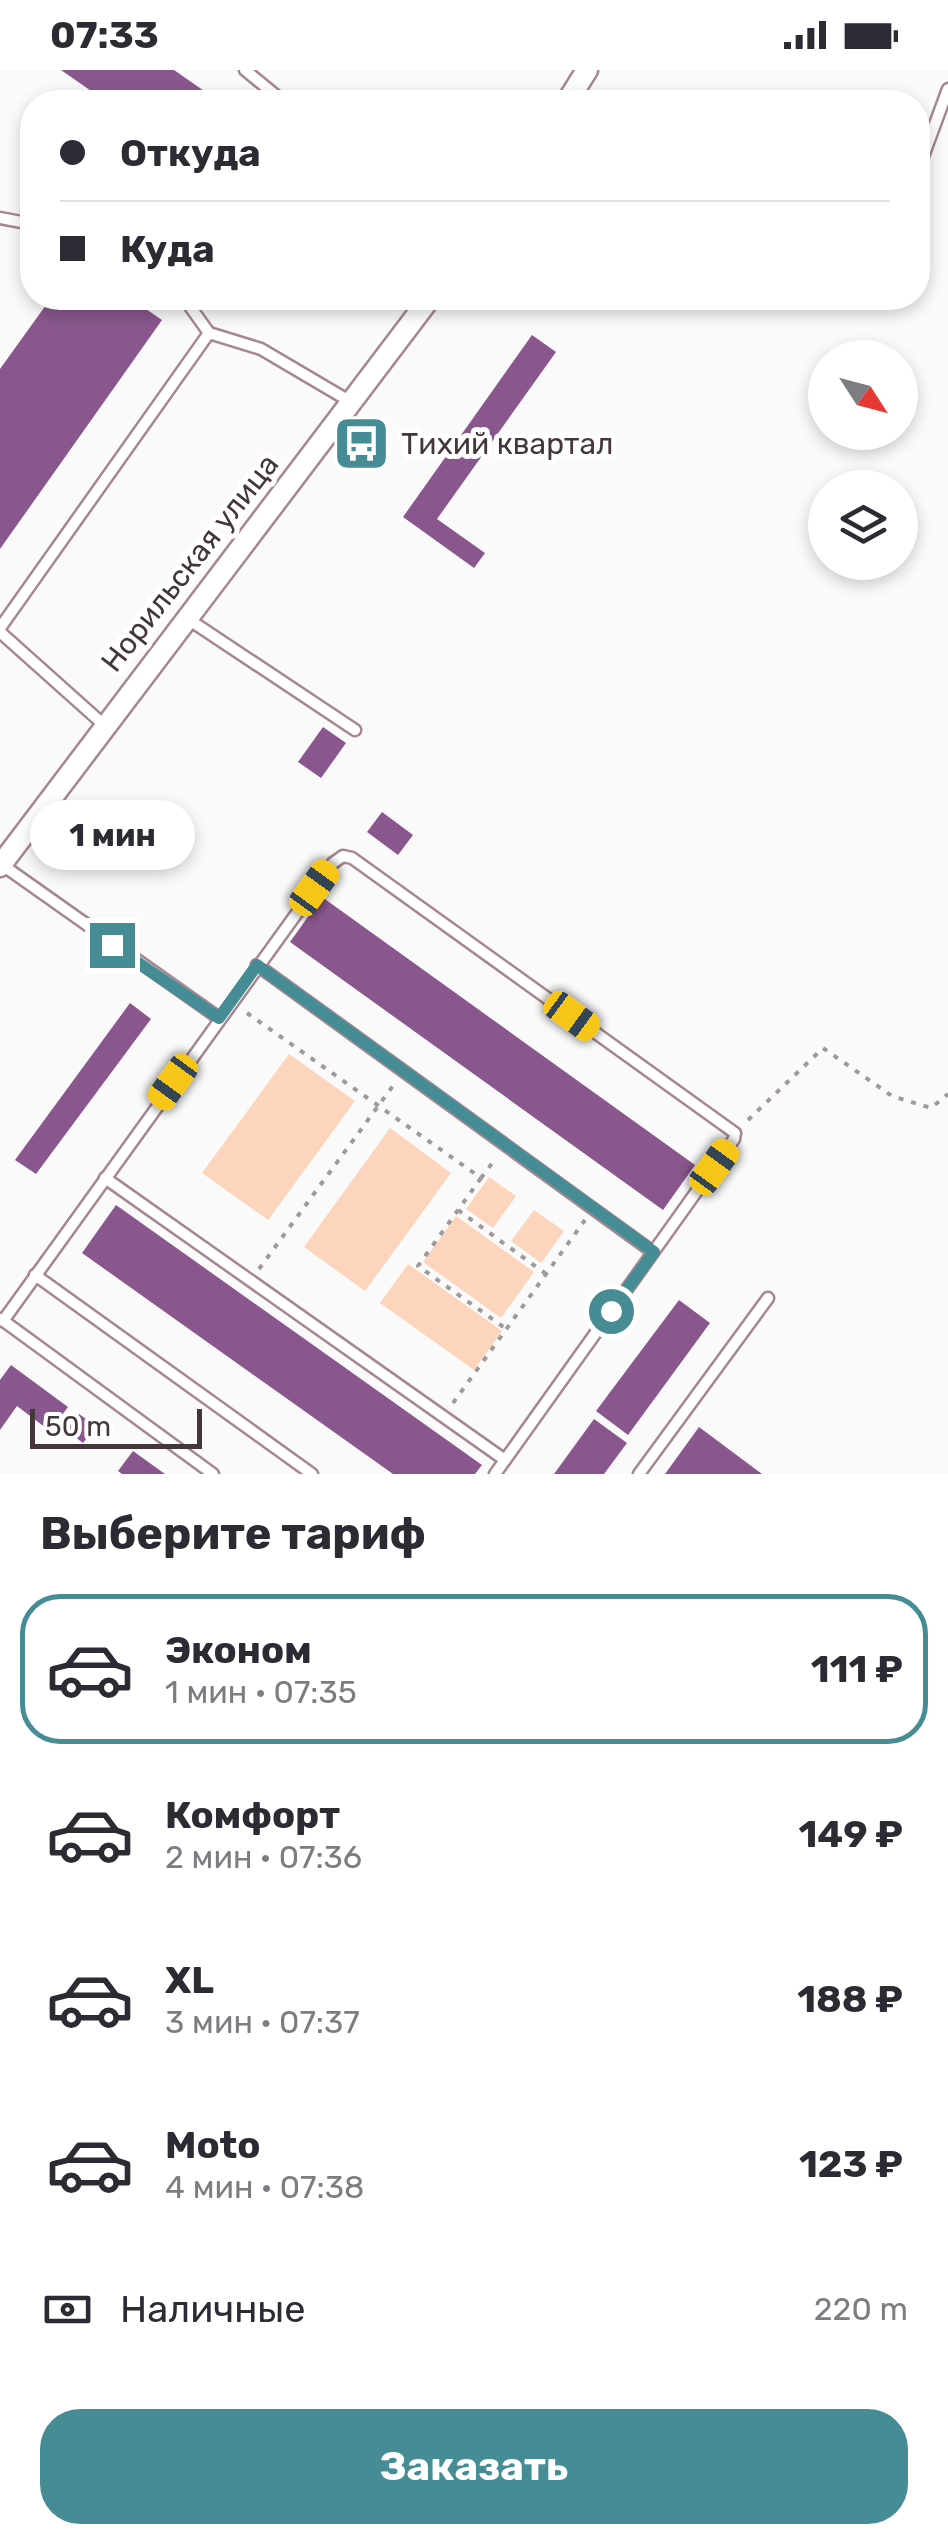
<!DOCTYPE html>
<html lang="ru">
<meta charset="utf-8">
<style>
:root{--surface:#fff;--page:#f7f7f7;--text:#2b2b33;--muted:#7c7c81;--line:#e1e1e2;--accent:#458c95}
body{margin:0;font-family:Rubik,sans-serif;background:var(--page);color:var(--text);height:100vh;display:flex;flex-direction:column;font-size:38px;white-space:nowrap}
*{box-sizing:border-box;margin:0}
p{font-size:32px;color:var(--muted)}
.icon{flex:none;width:55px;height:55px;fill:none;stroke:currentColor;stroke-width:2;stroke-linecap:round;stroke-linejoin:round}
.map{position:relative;height:1404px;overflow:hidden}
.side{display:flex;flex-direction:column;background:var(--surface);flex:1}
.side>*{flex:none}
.banner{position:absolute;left:20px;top:20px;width:910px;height:220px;border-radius:40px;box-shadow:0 5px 15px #0003;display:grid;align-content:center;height:220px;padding:0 40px;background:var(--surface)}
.needle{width:65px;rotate:126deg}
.buttons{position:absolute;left:808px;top:270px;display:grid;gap:20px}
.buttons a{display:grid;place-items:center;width:110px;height:110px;border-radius:50%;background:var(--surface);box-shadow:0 5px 15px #0003;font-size:50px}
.scale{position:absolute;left:30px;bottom:25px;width:172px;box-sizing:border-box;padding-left:10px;border:5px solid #44373c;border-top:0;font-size:28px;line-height:35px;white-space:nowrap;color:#44373c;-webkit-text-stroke:8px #fff;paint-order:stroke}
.end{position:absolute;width:45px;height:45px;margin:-22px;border:12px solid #458c95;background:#fff;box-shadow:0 0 0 5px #fff}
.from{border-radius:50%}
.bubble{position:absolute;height:70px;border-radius:35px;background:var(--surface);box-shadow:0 5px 15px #0003;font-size:32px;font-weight:700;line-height:70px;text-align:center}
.car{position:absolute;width:30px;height:60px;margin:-30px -15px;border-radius:12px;box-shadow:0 0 8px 2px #0007;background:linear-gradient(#f5c518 24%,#345 0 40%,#f5c518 0 76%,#345 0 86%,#f5c518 0)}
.banner b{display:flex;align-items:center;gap:35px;height:95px;font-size:38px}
.banner b+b{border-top:2px solid var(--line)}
.banner i{width:25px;height:25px;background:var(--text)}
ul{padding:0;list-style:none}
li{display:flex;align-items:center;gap:30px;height:150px;margin:0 20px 15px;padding:0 20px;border:5px solid transparent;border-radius:40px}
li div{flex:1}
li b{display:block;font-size:38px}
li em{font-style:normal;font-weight:700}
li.active{border-color:var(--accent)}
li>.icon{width:90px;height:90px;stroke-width:1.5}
h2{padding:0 40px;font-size:45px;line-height:120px}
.pay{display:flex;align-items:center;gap:25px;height:110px;padding:0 40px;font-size:38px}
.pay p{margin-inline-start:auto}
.button{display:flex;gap:20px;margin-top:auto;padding:20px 40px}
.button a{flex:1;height:115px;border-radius:40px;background:var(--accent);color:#fff;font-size:40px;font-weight:700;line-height:115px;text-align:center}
.status{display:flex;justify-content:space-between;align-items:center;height:70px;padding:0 50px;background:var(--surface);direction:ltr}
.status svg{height:28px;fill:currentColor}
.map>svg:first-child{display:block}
</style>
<div class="status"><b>07:33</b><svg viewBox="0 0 49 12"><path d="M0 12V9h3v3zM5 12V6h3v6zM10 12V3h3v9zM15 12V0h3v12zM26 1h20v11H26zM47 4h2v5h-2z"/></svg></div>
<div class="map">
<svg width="948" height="1404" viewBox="0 0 948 1404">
<rect width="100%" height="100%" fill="#fafafa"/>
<g fill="#fdd5bc">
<path d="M289,984L355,1031L268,1150L202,1103Z"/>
<path d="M390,1058L451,1103L365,1221L304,1177Z"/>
<path d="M489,1107L516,1126L493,1158L466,1139Z"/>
<path d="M534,1140L564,1161L541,1193L511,1171Z"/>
<path d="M456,1146L534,1202L501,1248L423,1192Z"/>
<path d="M408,1194L502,1261L474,1300L380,1233Z"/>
</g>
<g fill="#89578d">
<path d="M61,0H174L220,32H107Z"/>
<path d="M51,228H130L162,250L0,479V299Z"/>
<path d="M532,265L556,282L437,449L485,483L474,498L403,447Z"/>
<path d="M323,657L346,673L321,708L298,692Z"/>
<path d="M382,742L413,765L398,785L367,762Z"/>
<path d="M322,827L695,1095L663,1140L290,872Z"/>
<path d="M130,933L151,949L36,1104L15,1090Z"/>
<path d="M116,1135L482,1395L475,1404H393L82,1183Z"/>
<path d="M679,1230L710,1253L628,1365L596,1341Z"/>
<path d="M11,1295L68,1337L50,1361L17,1336L0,1360V1310Z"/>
<path d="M79,1344L96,1356L83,1373L66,1360Z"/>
<path d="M594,1349L627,1373L604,1404H554Z"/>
<path d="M699,1357L762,1404H665Z"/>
<path d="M133,1381L165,1404H122L118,1401Z"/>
</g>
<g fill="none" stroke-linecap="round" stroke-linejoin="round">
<defs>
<g id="lane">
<path d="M245,0L284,32"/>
<path d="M918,100L948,19"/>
<path d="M0,148L32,154"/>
<path d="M209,263L261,279L351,332"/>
<path d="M185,547L355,660"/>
<path d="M0,558L209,263L184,228"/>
<path d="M0,562L104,655"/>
<path d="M1,794L219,948"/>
<path d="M257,895L653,1182"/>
<path d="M105,1108L505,1390"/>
<path d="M35,1205L312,1404"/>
<path d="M1,1249L213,1404"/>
<path d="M3,1251L333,793L343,786L352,788L735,1063L734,1069L495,1404"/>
<path d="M639,1404L768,1228"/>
</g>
<g id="street">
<path d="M567,32L587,0"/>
<path d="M0,796L430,228"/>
</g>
</defs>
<use href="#lane" stroke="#a58792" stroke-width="15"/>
<use href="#street" stroke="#a58792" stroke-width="25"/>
<g stroke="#a0999c" stroke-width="4" stroke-dasharray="5 8" stroke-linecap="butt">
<path d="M247,943L481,1108L496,1088"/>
<path d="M748,1050L823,978L892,1026L931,1038L948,1024"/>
<path d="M481,1108L418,1196L505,1258"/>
<path d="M458,1140L546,1204"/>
<path d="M259,1199L395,1013"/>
<path d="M453,1333L585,1150"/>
</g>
<use href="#lane" stroke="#fff" stroke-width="10"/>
<use href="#street" stroke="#fff" stroke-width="20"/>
</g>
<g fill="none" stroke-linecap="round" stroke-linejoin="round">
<path stroke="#458c95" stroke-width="12" d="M112,875L219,948L257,895L654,1182L611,1241"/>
</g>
<defs>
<symbol id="bus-square" viewBox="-11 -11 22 22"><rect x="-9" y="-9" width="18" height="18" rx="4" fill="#458c95" stroke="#fff"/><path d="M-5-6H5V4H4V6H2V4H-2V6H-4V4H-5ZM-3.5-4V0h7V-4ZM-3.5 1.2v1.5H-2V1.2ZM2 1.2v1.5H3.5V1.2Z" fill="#fff"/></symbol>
</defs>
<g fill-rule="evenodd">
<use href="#bus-square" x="330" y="342" width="63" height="63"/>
</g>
<g text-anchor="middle" stroke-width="10" stroke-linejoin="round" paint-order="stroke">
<g font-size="30" fill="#44373c" stroke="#fff" text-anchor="start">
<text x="401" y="384">Тихий квартал</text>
</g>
<g font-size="30" fill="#44373c" stroke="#fff">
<text transform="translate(190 493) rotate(-52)" y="10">Норильская улица</text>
</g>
</g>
</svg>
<div class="buttons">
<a><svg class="needle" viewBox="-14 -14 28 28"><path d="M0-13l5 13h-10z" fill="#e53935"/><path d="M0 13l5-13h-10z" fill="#7c7c81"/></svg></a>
<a><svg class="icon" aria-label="layers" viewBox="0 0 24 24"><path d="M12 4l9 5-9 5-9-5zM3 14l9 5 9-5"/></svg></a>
</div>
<div class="scale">50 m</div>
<i class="end from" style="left:611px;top:1241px"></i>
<i class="end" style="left:112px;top:875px"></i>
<div class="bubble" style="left:30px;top:730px;width:165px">1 мин</div>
<i class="car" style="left:314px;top:818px;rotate:36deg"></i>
<i class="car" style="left:572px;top:946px;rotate:126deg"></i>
<i class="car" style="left:173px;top:1012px;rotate:216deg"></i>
<i class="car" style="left:714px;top:1097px;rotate:36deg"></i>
<div class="banner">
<b><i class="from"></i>Откуда</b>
<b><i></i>Куда</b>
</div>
</div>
<section class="side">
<h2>Выберите тариф</h2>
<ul>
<li class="active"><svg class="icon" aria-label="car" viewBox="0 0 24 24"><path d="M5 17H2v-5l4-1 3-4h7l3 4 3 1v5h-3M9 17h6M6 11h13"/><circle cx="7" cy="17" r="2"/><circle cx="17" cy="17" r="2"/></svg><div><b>Эконом</b><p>1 мин · 07:35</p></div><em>111 ₽</em></li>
<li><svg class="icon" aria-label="car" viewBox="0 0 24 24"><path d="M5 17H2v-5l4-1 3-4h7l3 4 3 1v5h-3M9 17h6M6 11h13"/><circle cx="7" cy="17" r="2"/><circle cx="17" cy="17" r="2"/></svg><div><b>Комфорт</b><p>2 мин · 07:36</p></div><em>149 ₽</em></li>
<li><svg class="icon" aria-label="car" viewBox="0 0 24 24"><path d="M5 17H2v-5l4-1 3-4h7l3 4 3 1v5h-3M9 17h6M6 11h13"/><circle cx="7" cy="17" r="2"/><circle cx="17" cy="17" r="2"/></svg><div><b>XL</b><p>3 мин · 07:37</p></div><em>188 ₽</em></li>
<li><svg class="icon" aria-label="car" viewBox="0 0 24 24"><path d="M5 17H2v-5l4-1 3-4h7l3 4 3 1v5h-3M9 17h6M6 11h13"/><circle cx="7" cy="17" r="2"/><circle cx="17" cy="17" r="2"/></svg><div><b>Moto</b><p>4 мин · 07:38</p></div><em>123 ₽</em></li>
</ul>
<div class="pay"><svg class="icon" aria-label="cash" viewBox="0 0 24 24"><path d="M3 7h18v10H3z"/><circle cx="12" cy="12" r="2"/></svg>Наличные<p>220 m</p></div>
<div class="button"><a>Заказать</a></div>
</section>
